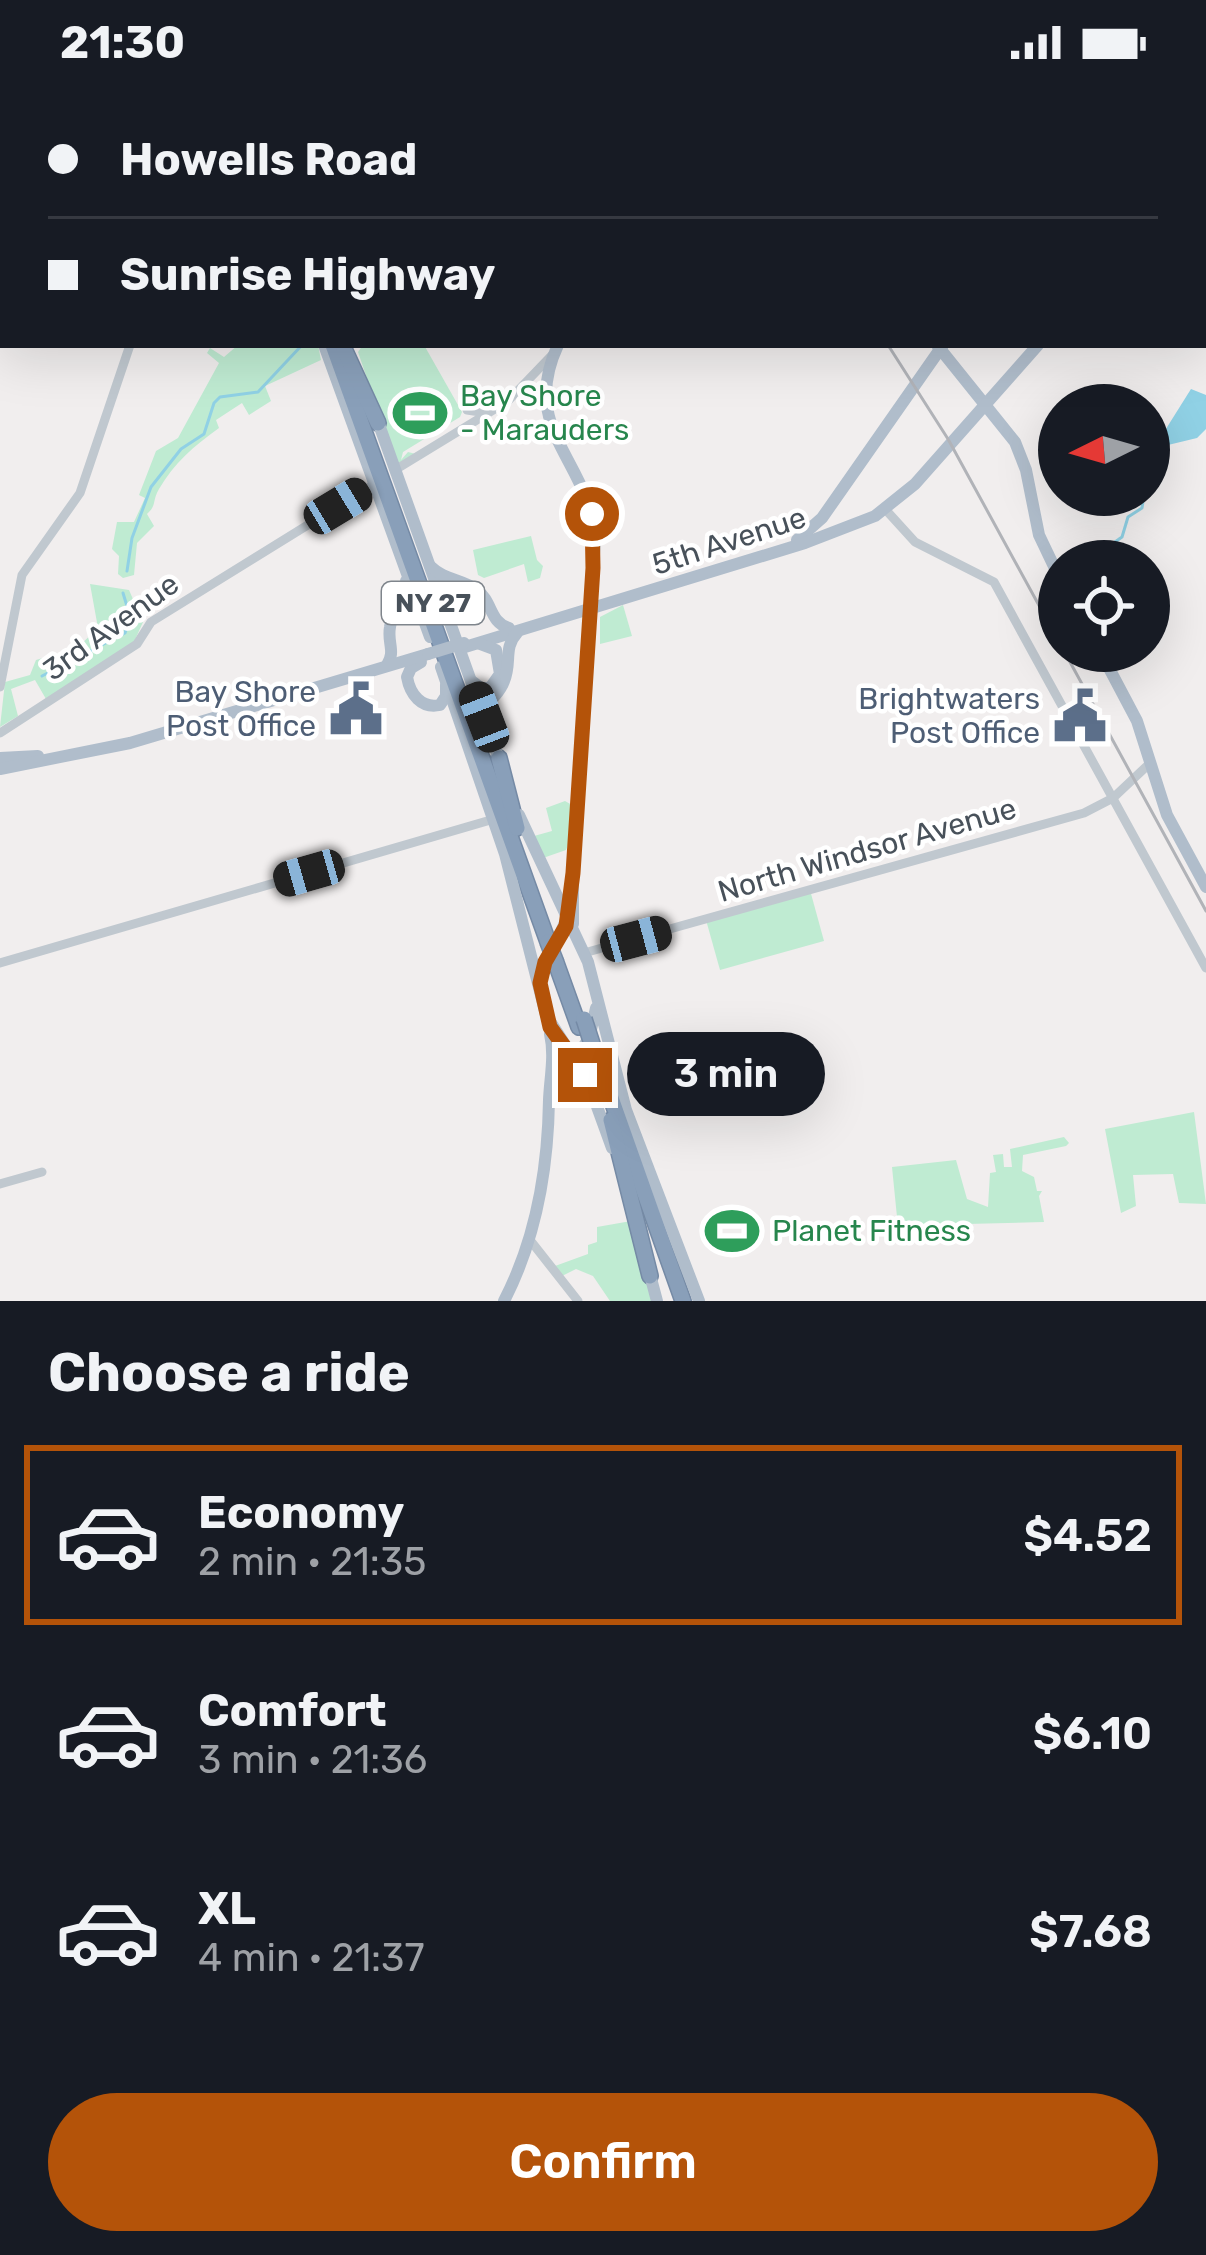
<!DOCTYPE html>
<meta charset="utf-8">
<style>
:root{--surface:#171b24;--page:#20242c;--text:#f1f3f6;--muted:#9ea1a6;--line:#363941;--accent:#b45309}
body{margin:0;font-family:Rubik,sans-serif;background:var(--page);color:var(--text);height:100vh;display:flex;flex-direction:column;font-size:45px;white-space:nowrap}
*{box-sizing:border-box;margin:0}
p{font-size:39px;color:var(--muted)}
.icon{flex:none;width:66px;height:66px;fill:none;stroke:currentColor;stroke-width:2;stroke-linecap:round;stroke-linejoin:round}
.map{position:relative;height:1217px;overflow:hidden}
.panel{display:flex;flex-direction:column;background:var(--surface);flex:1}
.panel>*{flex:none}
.guide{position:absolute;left:0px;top:0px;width:1206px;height:264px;box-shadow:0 12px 48px #0002;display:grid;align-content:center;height:264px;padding:0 48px;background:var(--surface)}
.needle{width:78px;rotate:265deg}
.tools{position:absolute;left:1038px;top:300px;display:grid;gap:24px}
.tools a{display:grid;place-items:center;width:132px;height:132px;border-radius:50%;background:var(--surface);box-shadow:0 12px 48px #0002;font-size:60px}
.end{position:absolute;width:54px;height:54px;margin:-27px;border:15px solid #b45309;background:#fff;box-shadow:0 0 0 6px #fff}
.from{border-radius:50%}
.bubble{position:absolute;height:84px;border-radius:42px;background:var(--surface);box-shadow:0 12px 48px #0002;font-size:39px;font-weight:600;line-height:84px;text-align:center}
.car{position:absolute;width:36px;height:72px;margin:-36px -18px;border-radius:15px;box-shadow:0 0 9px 3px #0007;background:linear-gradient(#222 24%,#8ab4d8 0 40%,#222 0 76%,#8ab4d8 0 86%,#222 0)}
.guide b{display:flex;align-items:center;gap:42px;height:114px;font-size:45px}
.guide b+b{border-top:3px solid var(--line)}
.guide i{width:30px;height:30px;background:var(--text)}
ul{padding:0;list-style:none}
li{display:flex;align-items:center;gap:36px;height:180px;margin:0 24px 18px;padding:0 24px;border:6px solid transparent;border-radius:0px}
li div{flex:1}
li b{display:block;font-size:45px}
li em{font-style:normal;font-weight:600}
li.on{border-color:var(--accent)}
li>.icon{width:108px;height:108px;stroke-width:1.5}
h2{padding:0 48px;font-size:54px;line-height:144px}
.action{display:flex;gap:24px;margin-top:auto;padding:24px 48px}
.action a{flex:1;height:138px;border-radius:72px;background:var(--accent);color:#fff;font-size:48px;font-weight:600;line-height:138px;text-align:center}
.status{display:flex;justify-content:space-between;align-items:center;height:84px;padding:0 60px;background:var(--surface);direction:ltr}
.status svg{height:33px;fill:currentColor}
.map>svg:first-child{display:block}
</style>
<div class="status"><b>21:30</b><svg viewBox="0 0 49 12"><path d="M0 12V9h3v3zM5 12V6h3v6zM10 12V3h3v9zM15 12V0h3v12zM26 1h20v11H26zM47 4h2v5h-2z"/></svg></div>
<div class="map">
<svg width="1206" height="1217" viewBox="0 0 1206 1217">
<rect width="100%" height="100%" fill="#f1eeee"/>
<g fill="#bfebd2">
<path d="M238,261H318L321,276L265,302L271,317L249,331L242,319L216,336L219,344C194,362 174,379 159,405C152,417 157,421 147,430L154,442L137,459L134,491L123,494L118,490L119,472L112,465L117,438H134L145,414L139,411L156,367L178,354L219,279L207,269L210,264L224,273Z"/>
<path d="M363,261H424L462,328L460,333L403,368L401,376L408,368L416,370L400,380L395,377L358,268Z"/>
<path d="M531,452L537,476L543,482L540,494L528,498L524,480L484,494L478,491L473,466Z"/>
<path d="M90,500L129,506L143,538L134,558L46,615L35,596L11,605L18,632L0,643L5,598L30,591L36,576L77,564L98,544Z"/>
<path d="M623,521L632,552L600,560V533Z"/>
<path d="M565,717L572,721L568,761L566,766L543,774L534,752L552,747L546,724Z"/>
<path d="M810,806L824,857L720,886L706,836Z"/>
<path d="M1194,1028L1206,1120L1179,1119L1173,1090L1133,1091L1136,1122L1121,1129L1105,1045Z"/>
<path d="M1064,1053L1069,1059L1066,1062L1023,1071L1022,1087L1034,1093L1037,1107H1042L1039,1112L1044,1138L966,1140L965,1147L899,1153L892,1083L956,1076L967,1115L988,1123L990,1089L996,1088L993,1071L1003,1070L1004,1083H1012L1010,1065Z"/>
<path d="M631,1137L655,1217H610L593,1192L576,1185L562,1192L555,1182L588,1170V1161L597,1158V1143Z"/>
</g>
<path fill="#90d1e5" d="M1191,305L1206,311V345L1197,354L1168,361L1164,374L1153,381L1149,379L1151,363L1165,360L1164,348Z"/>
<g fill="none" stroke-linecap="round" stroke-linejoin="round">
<g stroke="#90d1e5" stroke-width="3">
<path d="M1098,477L1105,465L1122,453L1128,433L1142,424L1144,411"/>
<path d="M127,487L132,454L151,403L181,365L204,350L214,319L220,313L258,308L302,261"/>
<path d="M1046,516L1059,504"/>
<path d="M42,592L125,549L130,532L123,509"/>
</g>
<defs>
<g id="highway">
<path d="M246,0L247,3"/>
<path d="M333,261L548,858"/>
<path d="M344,265L378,339"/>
<path d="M499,674L517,744"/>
<path d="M556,879L579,943"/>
<path d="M593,963L683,1217"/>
<path d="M611,1036L650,1192"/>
</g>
</defs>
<use href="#highway" stroke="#758aa5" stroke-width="18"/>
<g stroke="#c0c8cf" stroke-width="9">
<path d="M660,0L664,3"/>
<path d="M931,0L934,3"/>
<path d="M675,3L680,0"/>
<path d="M952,3L955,0"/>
<path d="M467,326L487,329"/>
<path d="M395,386L508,317L553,270"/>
<path d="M885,425L915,458L994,498L1206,884"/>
<path d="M0,603L22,491L80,409L130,261"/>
<path d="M0,649L137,560L151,538L374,400"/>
<path d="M584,869L1084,729L1113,714L1148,681"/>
<path d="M0,879L494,735"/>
<path d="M0,1100L42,1088"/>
<path d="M530,1156L578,1217"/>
</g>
<g stroke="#b0bdcb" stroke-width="12">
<path d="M231,0L232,3"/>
<path d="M254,0L255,3"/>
<path d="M778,0L779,3"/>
<path d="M1045,0L1049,3"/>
<path d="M283,3L286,0"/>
<path d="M313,3L314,0"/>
<path d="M843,3L847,0"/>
<path d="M1203,224L1206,226"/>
<path d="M324,261L430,553"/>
<path d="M558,261C518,347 591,377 595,455L573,789V840"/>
<path d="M937,261L1015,358L1026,386L1039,451L1059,493"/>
<path d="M377,335L500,678"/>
<path d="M797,456L822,434L943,261"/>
<path d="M430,482C444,496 462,495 477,506C493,518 489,538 509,544"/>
<path d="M465,563L805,459L875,432L915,400L1038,261"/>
<path d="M1100,567L1137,637L1167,731L1206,803"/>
<path d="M421,578L411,584L407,593C410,610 421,625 440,621L446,612V601"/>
<path d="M387,581C396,567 387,559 390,543C392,525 407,518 406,497"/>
<path d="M441,583L505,770L546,931L587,995L612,1064"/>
<path d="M473,598L481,604H490L500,590L496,566L480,560"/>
<path d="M484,632C486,616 499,612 504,597C512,579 503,564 517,549"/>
<path d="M0,674L38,672"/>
<path d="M0,685L130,659L428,570"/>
<path d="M519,731L588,878L626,1026L699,1217"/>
<path d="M540,895L568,832"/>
<path d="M555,1007L589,954L596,924"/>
<path d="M649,1187L657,1217"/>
<path d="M504,1217C536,1155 548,1085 549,1016C550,993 555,972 550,950"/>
</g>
<use href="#highway" stroke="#899fb9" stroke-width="15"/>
<g stroke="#b1b3b8" stroke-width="3">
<path d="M689,0L692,3"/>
<path d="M888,261L948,355L1059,558"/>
<path d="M1064,567L1206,827"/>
</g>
<defs>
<g id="highway-bridge">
<path d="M548,858L556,879"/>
<path d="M584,935L593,963"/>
</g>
</defs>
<use href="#highway-bridge" stroke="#758aa5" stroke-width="18" stroke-linecap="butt"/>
<path stroke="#b0bdcb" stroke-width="12" d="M428,570L464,559"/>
<use href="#highway-bridge" stroke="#899fb9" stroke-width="15"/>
</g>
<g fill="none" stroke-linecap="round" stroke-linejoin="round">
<path stroke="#b45309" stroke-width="15" d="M585,991L550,943L540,899L545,878L566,842L573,789L593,484L592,430"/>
</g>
<defs>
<symbol id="stadium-bare" viewBox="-9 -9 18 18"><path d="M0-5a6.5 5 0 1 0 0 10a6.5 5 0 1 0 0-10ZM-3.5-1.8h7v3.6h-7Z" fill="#2e9e5b" stroke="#fff" stroke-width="2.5" paint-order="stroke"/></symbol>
<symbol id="civic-bare" viewBox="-9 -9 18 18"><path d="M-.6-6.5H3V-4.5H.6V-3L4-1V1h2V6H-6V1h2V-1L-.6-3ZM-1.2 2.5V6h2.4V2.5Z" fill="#5c6f8a" stroke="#fff" stroke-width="2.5" paint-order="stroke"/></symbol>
</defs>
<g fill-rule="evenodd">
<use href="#stadium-bare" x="382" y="291" width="76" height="76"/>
<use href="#civic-bare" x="318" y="587" width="76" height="76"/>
<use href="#civic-bare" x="1042" y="594" width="76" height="76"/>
<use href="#stadium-bare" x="694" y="1109" width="76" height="76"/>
</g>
<g text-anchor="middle" stroke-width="9" stroke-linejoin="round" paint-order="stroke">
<rect fill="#fff" stroke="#7f858c" stroke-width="3" x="382" y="498" width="102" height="42" rx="9"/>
<g font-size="27" font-weight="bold" fill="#48515a">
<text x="433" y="528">NY 27</text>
</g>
<g font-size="30" fill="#27864d" stroke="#fff" text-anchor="start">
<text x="460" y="322">Bay Shore<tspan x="460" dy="34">- Marauders</tspan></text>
<text x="772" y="1157">Planet Fitness</text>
</g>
<g font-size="30" fill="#48515a" stroke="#fff">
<text transform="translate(729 457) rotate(-18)" y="10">5th Avenue</text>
<text transform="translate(111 543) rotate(-36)" y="10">3rd Avenue</text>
<text transform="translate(867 766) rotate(-16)" y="10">North Windsor Avenue</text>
</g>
<g font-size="30" fill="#4e5e75" stroke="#fff" text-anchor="end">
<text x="316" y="618">Bay Shore<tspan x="316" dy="34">Post Office</tspan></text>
<text x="1040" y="625">Brightwaters<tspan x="1040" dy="34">Post Office</tspan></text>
</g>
</g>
</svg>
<div class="tools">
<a><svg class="needle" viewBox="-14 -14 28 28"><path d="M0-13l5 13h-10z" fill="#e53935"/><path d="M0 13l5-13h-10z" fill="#9ea1a6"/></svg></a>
<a><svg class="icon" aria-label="locate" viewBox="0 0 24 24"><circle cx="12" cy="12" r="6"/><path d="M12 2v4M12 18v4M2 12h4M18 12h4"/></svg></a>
</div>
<i class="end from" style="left:592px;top:430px"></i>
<i class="end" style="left:585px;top:991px"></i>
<div class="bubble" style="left:627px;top:948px;width:198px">3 min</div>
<i class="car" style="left:338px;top:422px;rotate:59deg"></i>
<i class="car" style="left:484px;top:633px;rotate:339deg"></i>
<i class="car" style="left:309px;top:789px;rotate:254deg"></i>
<i class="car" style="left:636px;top:855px;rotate:75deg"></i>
<div class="guide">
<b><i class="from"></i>Howells Road</b>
<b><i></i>Sunrise Highway</b>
</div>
</div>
<section class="panel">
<h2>Choose a ride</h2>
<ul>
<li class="on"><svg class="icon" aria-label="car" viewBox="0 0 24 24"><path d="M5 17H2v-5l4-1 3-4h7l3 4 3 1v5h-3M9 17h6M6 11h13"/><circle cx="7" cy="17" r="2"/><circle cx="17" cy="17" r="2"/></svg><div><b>Economy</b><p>2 min · 21:35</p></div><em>$4.52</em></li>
<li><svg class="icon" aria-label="car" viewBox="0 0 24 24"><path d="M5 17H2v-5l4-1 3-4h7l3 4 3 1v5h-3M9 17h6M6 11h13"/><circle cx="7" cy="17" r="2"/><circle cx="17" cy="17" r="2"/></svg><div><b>Comfort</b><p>3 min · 21:36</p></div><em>$6.10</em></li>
<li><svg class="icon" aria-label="car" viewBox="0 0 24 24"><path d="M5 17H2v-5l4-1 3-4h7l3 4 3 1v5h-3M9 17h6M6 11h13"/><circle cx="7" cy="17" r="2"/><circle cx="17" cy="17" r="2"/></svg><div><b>XL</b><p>4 min · 21:37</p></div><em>$7.68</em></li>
</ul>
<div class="action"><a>Confirm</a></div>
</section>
